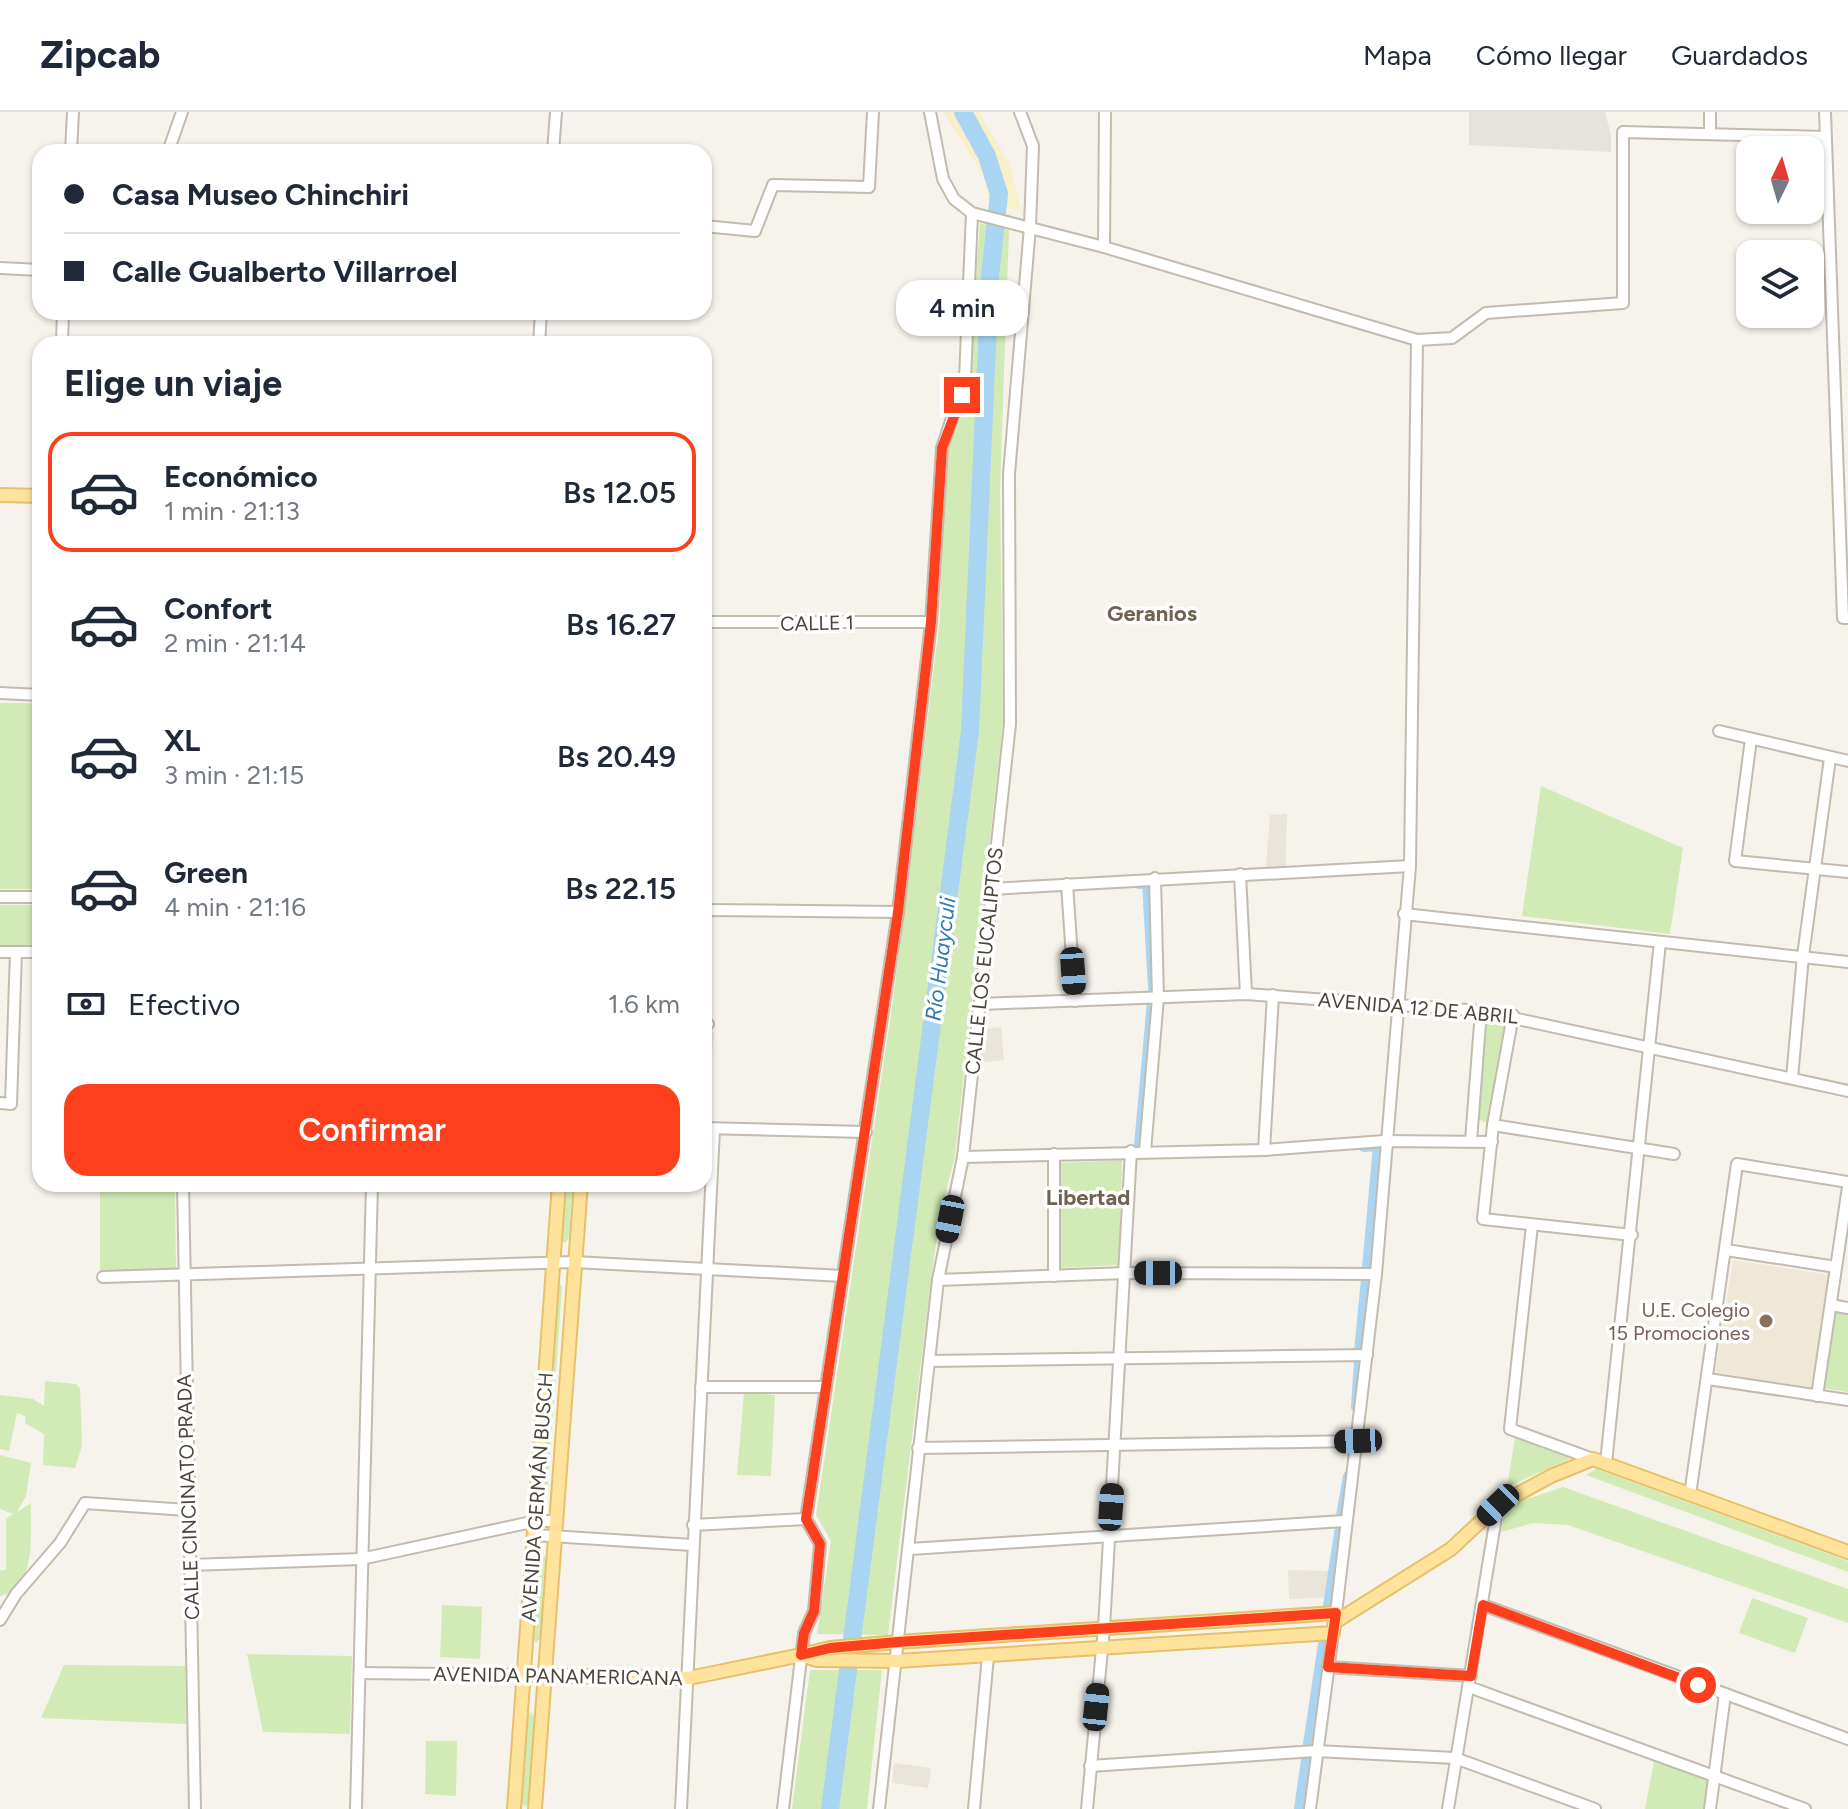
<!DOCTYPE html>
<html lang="es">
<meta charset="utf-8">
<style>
:root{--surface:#fff;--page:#f6f6f7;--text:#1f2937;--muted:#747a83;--line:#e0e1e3;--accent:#fc3f1d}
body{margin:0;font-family:Figtree,sans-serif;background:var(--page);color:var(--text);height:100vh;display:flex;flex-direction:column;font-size:30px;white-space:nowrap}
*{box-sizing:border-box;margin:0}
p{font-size:26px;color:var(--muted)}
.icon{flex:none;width:44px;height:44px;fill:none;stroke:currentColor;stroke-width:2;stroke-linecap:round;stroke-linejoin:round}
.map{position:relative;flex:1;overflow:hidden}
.drawer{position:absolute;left:32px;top:224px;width:680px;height:856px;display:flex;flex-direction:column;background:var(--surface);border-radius:24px;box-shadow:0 2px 6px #0004}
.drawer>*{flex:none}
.banner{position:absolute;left:32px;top:32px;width:680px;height:176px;border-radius:24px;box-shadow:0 2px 6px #0004;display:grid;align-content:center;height:176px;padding:0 32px;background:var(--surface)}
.needle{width:52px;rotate:5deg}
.buttons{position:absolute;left:1736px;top:24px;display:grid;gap:16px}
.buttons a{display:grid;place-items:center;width:88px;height:88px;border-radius:16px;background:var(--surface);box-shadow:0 2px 6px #0004;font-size:40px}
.end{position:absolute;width:36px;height:36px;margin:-18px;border:10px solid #fc3f1d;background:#fff;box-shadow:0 0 0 4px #fff}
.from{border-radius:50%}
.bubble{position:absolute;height:56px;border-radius:24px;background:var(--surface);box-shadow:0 2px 6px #0004;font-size:26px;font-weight:600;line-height:56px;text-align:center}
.car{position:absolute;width:24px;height:48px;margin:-24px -12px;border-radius:10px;box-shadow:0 0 6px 2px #0007;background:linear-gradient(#222 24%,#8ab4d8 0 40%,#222 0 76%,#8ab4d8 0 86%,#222 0)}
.banner b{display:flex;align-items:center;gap:28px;height:76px;font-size:30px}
.banner b+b{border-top:2px solid var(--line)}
.banner i{width:20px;height:20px;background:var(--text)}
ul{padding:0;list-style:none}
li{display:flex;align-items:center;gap:24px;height:120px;margin:0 16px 12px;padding:0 16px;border:4px solid transparent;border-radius:24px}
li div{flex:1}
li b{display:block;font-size:30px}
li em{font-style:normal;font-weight:600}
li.selected{border-color:var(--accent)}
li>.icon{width:72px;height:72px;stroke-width:1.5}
h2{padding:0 32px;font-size:36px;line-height:96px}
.pay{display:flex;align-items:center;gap:20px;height:88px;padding:0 32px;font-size:30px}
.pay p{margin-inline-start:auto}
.button{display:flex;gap:16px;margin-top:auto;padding:16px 32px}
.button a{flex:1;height:92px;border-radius:24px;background:var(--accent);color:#fff;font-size:32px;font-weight:600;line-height:92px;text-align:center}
header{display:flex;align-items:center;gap:48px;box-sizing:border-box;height:112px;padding:0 40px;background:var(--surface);border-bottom:2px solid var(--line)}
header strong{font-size:38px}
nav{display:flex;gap:44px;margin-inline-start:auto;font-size:28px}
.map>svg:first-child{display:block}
</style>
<header>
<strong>Zipcab</strong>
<nav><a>Mapa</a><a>Cómo llegar</a><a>Guardados</a></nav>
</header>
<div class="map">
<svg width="1848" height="1697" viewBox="0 0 1848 1697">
<rect width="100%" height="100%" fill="#f6f3ec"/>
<g fill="#eae5da">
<path d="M1287,702L1286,755H1266L1270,703Z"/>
<path d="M1001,915L1004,948L980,951L983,917Z"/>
<path d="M1288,1458L1329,1459L1328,1480L1322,1486L1289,1487Z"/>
<path d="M894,1651L931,1656L928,1676L892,1671Z"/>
</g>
<g fill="#e6e2dd">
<path d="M1469,0H1605L1611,23V40L1469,33Z"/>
<path d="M704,920H714L706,1012H704Z"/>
</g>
<path fill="#efe8d6" d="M1733,1148L1830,1163L1812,1277L1715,1260Z"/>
<g fill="#d2eab5">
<path d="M980,111L1009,118L1000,376L1003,609L955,1044L940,1103L931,1168L888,1523L817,1522L831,1429L816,1403L893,888L940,506L944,330L967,291Z"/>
<rect x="0" y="591" width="40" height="186"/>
<path d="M1541,674L1683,736L1670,822L1522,804Z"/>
<rect x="0" y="793" width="40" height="41"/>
<path d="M1487,909L1507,914L1488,1011L1477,1007Z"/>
<path d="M1122,1048L1119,1153L1061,1156V1051Z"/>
<path d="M100,1072H175L176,1156L100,1159Z"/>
<path d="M565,1072H573L569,1126L565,1131L561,1128Z"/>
<path d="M559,1170L562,1175L547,1386L543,1391Z"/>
<path d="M1835,1200L1848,1202V1280L1823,1276Z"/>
<path d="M45,1269L76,1272L80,1276L82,1334L75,1356L43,1353L44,1322L25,1311V1304L17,1301L9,1339L0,1337V1283L33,1287L44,1294Z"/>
<path d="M744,1280L775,1283L771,1364L737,1363Z"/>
<path d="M1515,1326L1571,1346L1507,1375Z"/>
<path d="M0,1343L31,1351L26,1384L17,1400L31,1391C30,1421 38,1475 0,1484V1458H6V1407L13,1402L0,1397Z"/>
<path d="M1596,1357L1848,1449V1460L1586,1363Z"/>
<path d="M1563,1375L1848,1477V1511L1568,1413L1533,1411L1501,1420L1506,1394Z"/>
<path d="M542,1442L546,1446L541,1526L536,1531L532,1525L538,1446Z"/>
<path d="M1752,1486L1808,1506L1795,1541L1739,1521Z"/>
<path d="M442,1493L482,1495L480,1547L440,1545Z"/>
<path d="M247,1542L352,1544L350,1622L263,1620Z"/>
<path d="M64,1553L185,1554L186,1612L41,1606Z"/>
<path d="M810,1558H882L867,1697H792Z"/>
<path d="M531,1600L534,1605L530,1690L525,1695L521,1690L526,1604Z"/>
<path d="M426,1629H457L456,1684L425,1682Z"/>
<path d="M1654,1649L1706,1668L1709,1672L1705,1697H1645Z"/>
</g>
<path fill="#f9efc9" d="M943,0H979L1009,51L1021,98L990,94L984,64Z"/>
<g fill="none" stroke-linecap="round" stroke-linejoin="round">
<g stroke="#a9d4f2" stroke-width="10">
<path d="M1139,772L1147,771L1153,876"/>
<path d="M1139,1034L1152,890"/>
<path d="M1364,1035L1378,1034L1367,1156"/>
<path d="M1359,1239L1366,1167"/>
<path d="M1356,1295L1359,1249"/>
<path d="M1341,1404L1348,1364"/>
<path d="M1328,1493L1340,1415"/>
<path d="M1308,1632L1323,1532"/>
<path d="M1299,1697L1306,1648"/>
</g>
<path stroke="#a9d4f2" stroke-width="18" d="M830,1697L970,619L990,164L999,82L987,44L963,0"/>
<defs>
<g id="minor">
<path d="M930,0L943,67L954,87L972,101L1104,135L1417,228L1452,226L1486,201L1623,191V20L1825,25"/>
<path d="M1825,0L1843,506H1848"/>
<path d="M1710,22V0"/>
<path d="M71,40L73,0"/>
<path d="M168,40L182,0"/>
<path d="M553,40L556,0"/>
<path d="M704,114L755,119L773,73L869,75L873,0"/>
<path d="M1104,135L1105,0"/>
<path d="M0,156L40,158"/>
<path d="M62,232L63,200"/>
<path d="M539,232L541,200"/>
<path d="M704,510H931"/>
<path d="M0,581L40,583"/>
<path d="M1719,619L1848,649"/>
<path d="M1751,627L1735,749L1848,760"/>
<path d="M1240,762L1246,882"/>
<path d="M1067,772L1075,889"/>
<path d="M990,777L1410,754"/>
<path d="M0,785H40"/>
<path d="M704,798L898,800"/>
<path d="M1404,802L1848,850"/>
<path d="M0,840H40"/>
<path d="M980,892L1246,882L1481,899L1848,979"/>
<path d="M1513,903L1493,1013L1483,1107L1632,1123"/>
<path d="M704,912H708"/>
<path d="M1792,966L1803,844L1830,646"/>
<path d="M0,991L11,992L16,840"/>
<path d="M1493,1013L1674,1042"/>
<path d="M704,1016L866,1020"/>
<path d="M1471,1029L1481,899"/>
<path d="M1264,1038L1273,883"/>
<path d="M1145,1039L1158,886L1155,766"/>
<path d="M1054,1042V1164"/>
<path d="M963,1045L1264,1038L1384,1029L1492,1030"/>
<path d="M183,1072L195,1697"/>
<path d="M1532,1113L1510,1317L1593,1347"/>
<path d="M1726,1138L1836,1155"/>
<path d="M103,1165L574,1150L843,1164"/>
<path d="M938,1168L1126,1161L1376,1162"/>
<path d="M1831,1193L1848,1196"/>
<path d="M929,1249L1367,1243"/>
<path d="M1708,1267L1848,1288"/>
<path d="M701,1275H825"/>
<path d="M1817,1284L1848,1075"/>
<path d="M918,1336L1358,1329"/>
<path d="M1606,1351L1660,830"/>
<path d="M1690,1383L1737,1052L1848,1070"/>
<path d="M693,1413L806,1407"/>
<path d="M535,1423L692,1433"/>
<path d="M910,1437L1344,1409"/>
<path d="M190,1453L361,1447L536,1409H557"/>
<path d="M1483,1493L1848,1627"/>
<path d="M1336,1501L1376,1162L1410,754L1417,228"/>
<path d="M0,1508L16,1482L60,1431L85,1391L187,1398"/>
<path d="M1328,1555L1471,1564"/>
<path d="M360,1561L524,1563"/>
<path d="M1469,1575L1805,1697"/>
<path d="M1090,1654L1316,1639L1455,1646L1595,1697"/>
<path d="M356,1697L372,1072"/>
<path d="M681,1697L714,1017"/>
<path d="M783,1697L804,1521L814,1499L820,1432L806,1407L898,800L931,510L942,336L965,267L972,101"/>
<path d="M879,1697L938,1168L963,1045L1010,612L1009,362L1030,115L1033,34L1020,0"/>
<path d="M974,1697L988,1544"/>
<path d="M1087,1697L1104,1516L1131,1039"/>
<path d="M1310,1697L1333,1521"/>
<path d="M1448,1697L1498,1393"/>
<path d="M1710,1697L1725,1582"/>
</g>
<g id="major">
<path d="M0,383L40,384"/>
<path d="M1336,1501L1333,1521L897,1549L817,1548L801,1543L830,1536L898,1530Z"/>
<path d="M1335,1510L1451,1437L1498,1393L1551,1364L1593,1347L1848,1440"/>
<path d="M524,1563L689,1566L801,1543"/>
<path d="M514,1697L559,1072"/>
<path d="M535,1697L581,1072"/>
</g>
</defs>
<use href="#minor" stroke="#c2bbae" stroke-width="14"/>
<use href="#major" stroke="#e6c16a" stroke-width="16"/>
<use href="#minor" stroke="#fff" stroke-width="10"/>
<use href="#major" stroke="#ffe39c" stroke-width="12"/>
</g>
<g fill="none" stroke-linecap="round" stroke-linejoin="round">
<path stroke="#fc3f1d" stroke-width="10" d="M962,283L942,336L931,510L898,800L806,1407L820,1432L814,1499L804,1521L801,1543L830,1536L898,1530L1336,1501L1328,1555L1471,1564L1483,1493L1698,1573"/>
</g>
<circle fill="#8d6e63" stroke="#fff" stroke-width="3" cx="1766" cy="1209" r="8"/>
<g text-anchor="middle" stroke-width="7" stroke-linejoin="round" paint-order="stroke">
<g font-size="20" fill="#4b4439" stroke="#fff">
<text transform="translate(817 511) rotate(-1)" y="7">CALLE 1</text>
<text transform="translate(984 849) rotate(-84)" y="7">CALLE LOS EUCALIPTOS</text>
<text transform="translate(1418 896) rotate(5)" y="7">AVENIDA 12 DE ABRIL</text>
<text transform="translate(188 1385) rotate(-92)" y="7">CALLE CINCINATO PRADA</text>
<text transform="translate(537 1385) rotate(-86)" y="7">AVENIDA GERMÁN BUSCH</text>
<text transform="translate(558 1564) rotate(1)" y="7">AVENIDA PANAMERICANA</text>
</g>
<g font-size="20" fill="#785e54" stroke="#fff" text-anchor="end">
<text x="1750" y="1205">U.E. Colegio<tspan x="1750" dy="23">15 Promociones</tspan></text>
</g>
<g font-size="22" font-weight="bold" fill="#6e6250" stroke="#fff">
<text x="1152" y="509">Geranios</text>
<text x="1088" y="1093">Libertad</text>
</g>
<g font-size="22" font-style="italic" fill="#2e7ab2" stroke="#fff">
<text transform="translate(940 847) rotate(-83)" y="8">Río Huayculi</text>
</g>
</g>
</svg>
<div class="buttons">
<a><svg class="needle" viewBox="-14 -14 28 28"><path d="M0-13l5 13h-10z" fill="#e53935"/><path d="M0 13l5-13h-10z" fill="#747a83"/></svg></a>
<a><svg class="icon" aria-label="layers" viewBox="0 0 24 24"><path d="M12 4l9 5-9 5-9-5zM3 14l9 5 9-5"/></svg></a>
</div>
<i class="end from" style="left:1698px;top:1573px"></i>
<i class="end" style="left:962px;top:283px"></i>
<div class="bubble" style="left:896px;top:168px;width:132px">4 min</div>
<i class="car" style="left:1073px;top:859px;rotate:176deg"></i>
<i class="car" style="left:950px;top:1107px;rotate:191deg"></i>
<i class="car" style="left:1158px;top:1161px;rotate:270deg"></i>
<i class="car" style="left:1358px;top:1329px;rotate:268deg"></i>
<i class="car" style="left:1498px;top:1393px;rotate:226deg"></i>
<i class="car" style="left:1111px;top:1395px;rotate:4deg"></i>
<i class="car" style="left:1096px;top:1595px;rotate:6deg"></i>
<div class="banner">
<b><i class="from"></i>Casa Museo Chinchiri</b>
<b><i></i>Calle Gualberto Villarroel</b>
</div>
<section class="drawer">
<h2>Elige un viaje</h2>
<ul>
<li class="selected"><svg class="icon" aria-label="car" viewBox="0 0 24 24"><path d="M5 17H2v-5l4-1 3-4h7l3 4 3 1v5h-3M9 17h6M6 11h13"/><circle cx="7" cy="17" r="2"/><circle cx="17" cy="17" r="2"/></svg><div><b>Económico</b><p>1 min · 21:13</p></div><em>Bs 12.05</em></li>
<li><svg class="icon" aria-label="car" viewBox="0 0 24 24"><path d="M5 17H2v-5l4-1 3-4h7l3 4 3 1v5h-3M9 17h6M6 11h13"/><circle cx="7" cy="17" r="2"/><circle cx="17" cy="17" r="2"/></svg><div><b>Confort</b><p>2 min · 21:14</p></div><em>Bs 16.27</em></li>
<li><svg class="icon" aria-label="car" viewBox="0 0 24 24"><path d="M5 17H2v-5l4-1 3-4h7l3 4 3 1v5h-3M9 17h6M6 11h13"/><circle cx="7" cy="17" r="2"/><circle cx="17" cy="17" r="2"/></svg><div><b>XL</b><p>3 min · 21:15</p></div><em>Bs 20.49</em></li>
<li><svg class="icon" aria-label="car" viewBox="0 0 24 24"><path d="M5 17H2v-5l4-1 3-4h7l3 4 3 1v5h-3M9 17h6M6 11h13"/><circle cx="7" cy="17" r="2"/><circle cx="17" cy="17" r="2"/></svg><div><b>Green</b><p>4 min · 21:16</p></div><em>Bs 22.15</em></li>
</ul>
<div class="pay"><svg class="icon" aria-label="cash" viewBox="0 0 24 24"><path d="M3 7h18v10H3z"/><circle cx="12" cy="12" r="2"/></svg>Efectivo<p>1.6 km</p></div>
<div class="button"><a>Confirmar</a></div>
</section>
</div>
